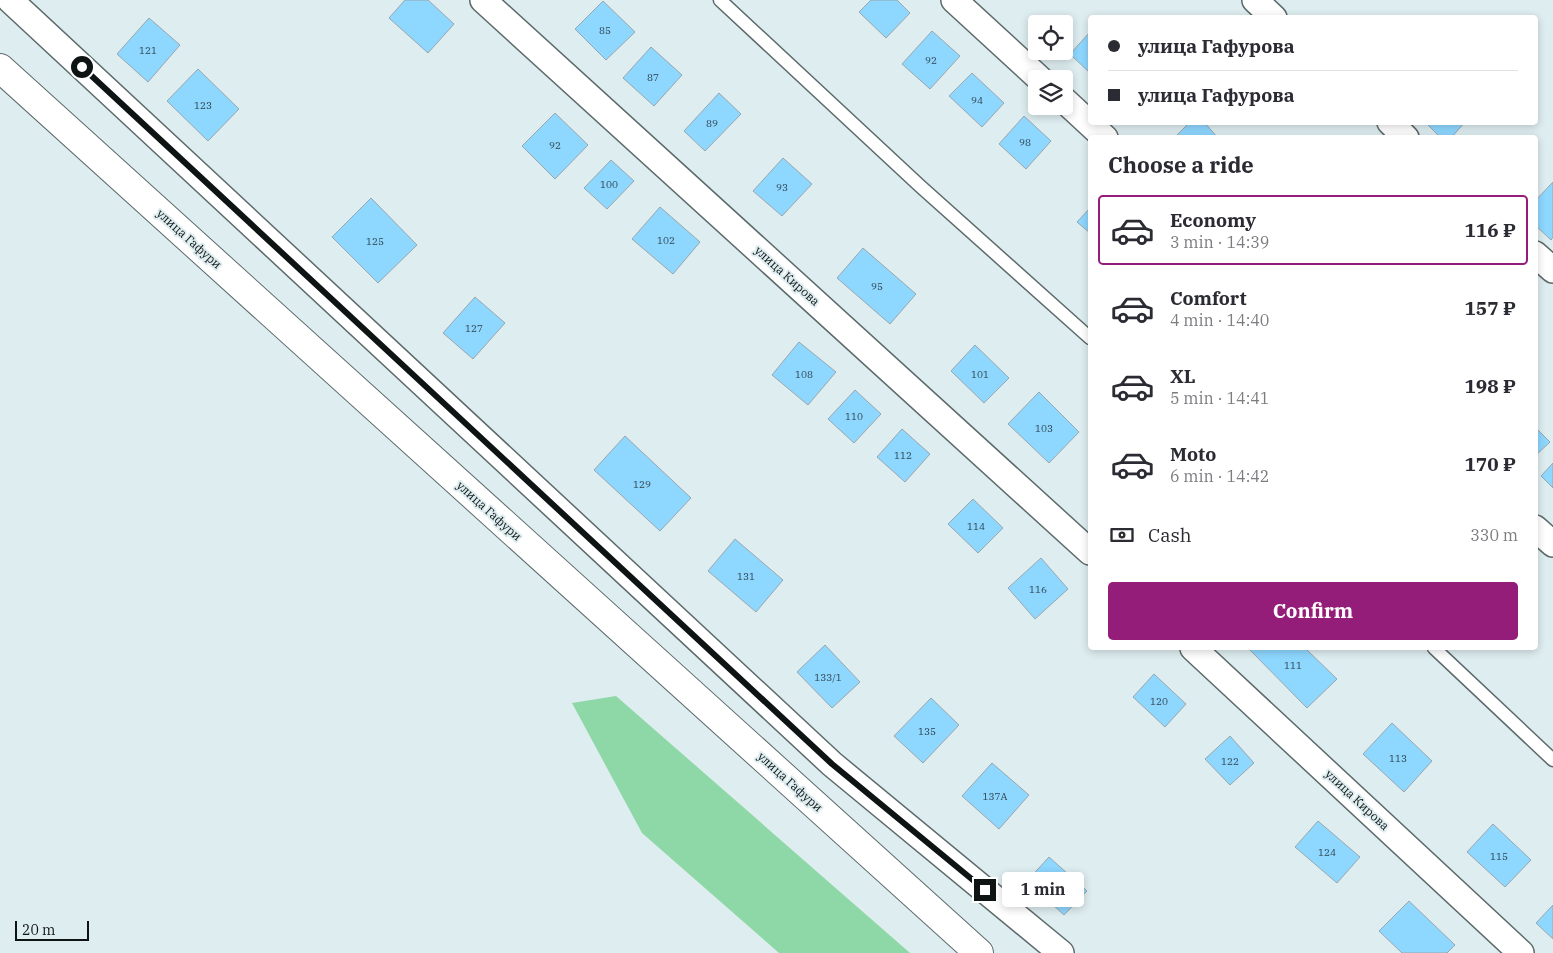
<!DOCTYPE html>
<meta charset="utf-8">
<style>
:root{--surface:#fff;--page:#f7f7f7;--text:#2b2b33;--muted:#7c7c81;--line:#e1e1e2;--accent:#941d79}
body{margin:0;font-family:"IBM Plex Serif",serif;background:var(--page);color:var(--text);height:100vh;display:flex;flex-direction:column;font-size:19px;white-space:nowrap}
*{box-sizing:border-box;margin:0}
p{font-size:16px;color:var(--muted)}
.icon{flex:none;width:28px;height:28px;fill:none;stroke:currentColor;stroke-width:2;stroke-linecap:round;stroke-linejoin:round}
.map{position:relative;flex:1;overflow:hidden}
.drawer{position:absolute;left:1088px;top:135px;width:450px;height:515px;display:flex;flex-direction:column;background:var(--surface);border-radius:5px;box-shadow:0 2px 8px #0003}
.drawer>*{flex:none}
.top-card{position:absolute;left:1088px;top:15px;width:450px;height:110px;border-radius:5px;box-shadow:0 2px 8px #0003;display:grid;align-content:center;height:110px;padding:0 20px;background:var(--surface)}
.buttons{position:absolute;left:1028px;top:15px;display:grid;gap:10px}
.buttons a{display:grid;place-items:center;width:45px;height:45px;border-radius:5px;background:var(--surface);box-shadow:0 2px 8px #0003;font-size:25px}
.scale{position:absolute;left:15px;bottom:12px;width:74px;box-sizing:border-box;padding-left:5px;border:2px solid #0e1314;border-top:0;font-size:14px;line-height:18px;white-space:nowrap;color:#0e1314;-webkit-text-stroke:4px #deedf0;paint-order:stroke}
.end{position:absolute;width:22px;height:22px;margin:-11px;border:6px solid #0e1314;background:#fff;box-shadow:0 0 0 2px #fff}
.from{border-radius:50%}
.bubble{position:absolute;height:35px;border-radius:5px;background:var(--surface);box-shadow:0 2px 8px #0003;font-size:16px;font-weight:700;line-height:35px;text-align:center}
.top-card b{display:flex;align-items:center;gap:18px;height:48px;font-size:19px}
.top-card b+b{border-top:1px solid var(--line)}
.top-card i{width:12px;height:12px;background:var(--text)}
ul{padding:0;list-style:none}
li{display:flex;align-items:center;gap:15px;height:70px;margin:0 10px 8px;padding:0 10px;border:2px solid transparent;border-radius:5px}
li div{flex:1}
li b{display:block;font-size:19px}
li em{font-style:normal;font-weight:700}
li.selected{border-color:var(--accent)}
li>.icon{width:45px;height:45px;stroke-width:1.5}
h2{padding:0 20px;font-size:22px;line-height:60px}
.pay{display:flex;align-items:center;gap:12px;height:55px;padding:0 20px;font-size:19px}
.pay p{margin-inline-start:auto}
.button{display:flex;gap:10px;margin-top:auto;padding:10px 20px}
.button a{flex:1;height:58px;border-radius:5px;background:var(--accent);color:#fff;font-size:20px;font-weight:700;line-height:58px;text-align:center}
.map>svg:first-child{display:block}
</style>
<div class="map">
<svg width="1553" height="953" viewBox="0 0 1553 953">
<rect width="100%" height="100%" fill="#deedf0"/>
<path fill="#8ed7a6" d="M616,696L910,953H779L642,833L572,703Z"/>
<g fill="#8ed7ff" stroke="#9aa6ad">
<path d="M405,0H428L454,24L428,53L389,18Z"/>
<path d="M871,0H897L910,13L886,38L859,12Z"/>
<path d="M603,1L635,32L606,60L575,29Z"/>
<path d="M149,18L180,45L148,82L117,54Z"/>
<path d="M932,31L960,56L930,89L902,64Z"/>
<path d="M1090,32V73L1070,54Z"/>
<path d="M651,47L682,75L654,106L623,78Z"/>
<path d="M198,69L239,109L208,141L167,101Z"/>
<path d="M972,73L1004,103L982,127L949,96Z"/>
<path d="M719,93L741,114L705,151L684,131Z"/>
<path d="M555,113L588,145L555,179L522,146Z"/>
<path d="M1024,116L1051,141L1026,169L999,144Z"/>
<path d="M1190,122H1204L1218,138H1174Z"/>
<path d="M1425,122H1465L1451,138H1441Z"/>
<path d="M783,158L812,184L782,216L753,191Z"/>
<path d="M611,160L634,181L607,209L584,188Z"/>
<path d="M1553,182V237L1551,240L1535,225V201Z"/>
<path d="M371,198L417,245L378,283L332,237Z"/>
<path d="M660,207L700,242L673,274L632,239Z"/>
<path d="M1090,208V233L1077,222Z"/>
<path d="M863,248L916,294L890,324L837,278Z"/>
<path d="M475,297L505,323L473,359L443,333Z"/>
<path d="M799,342L836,372L808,405L772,375Z"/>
<path d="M975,345L1009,378L984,403L951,371Z"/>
<path d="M855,390L881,414L854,443L828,419Z"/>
<path d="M1039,392L1079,432L1049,463L1008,424Z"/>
<path d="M1535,427L1550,442L1535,456Z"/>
<path d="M902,429L930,454L905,482L877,457Z"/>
<path d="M625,436L691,498L660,531L594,470Z"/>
<path d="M1553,463V488L1541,476Z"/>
<path d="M973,499L1003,528L978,553L948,524Z"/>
<path d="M735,539L783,580L756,612L708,571Z"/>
<path d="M1041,558L1068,589L1035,619L1008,588Z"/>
<path d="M825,645L860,682L832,708L797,672Z"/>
<path d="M1253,648H1305L1337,679L1307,708L1250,650Z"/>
<path d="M1154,674L1186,704L1165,727L1133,697Z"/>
<path d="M931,698L959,725L923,763L894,736Z"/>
<path d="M1392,723L1432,761L1404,792L1363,754Z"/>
<path d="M1230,736L1254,763L1230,785L1205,759Z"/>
<path d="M992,763L1029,795L999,829L962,796Z"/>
<path d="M1318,821L1360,857L1337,883L1295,847Z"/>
<path d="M1493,824L1531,860L1505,887L1467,852Z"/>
<path d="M1049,857L1087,891L1064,915L1027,881Z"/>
<path d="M1409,901L1455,945L1447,953H1402L1379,931Z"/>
<path d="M1553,905V939L1536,923Z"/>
</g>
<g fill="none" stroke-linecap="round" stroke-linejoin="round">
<defs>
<g id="lane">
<path d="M720,0L920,186L1090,338"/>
<path d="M1434,648L1553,760"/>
</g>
<g id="street">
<path d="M10,0L832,764L1061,953"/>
<path d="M483,0L1090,552"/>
<path d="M954,0L1040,79"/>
<path d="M1255,0L1274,18"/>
<path d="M1064,100L1105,138"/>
<path d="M1390,122L1406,138"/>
<path d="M1535,254L1553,270"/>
<path d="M1535,528L1553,544"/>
<path d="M1193,648L1521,953"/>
</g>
<path id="secondary" d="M0,68L979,953"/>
</defs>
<use href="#lane" stroke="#5d6a6c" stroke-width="15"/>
<use href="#street" stroke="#5d6a6c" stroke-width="28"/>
<use href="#secondary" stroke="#5d6a6c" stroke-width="30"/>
<use href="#lane" stroke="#fff" stroke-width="12"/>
<use href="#street" stroke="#fff" stroke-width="25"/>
<use href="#secondary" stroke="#fff" stroke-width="28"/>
</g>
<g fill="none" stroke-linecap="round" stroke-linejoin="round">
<path stroke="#0e1314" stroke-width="6" d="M82,67L832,764L985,890"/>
</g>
<g text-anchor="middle" stroke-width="4" stroke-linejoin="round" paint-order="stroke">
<g font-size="10" fill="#2e444f">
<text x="605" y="34">85</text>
<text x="148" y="54">121</text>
<text x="931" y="64">92</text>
<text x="653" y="81">87</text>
<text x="977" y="104">94</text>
<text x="203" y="109">123</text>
<text x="712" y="127">89</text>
<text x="1025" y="146">98</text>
<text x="555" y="149">92</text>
<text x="609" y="188">100</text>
<text x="782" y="191">93</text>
<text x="666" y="244">102</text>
<text x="375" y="245">125</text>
<text x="877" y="290">95</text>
<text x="474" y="332">127</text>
<text x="804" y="378">108</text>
<text x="980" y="378">101</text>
<text x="854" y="420">110</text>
<text x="1044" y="432">103</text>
<text x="903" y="459">112</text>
<text x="642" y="488">129</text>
<text x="976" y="530">114</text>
<text x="746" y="580">131</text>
<text x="1038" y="593">116</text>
<text x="1293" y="669">111</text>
<text x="828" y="681">133/1</text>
<text x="1159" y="705">120</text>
<text x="927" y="735">135</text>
<text x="1398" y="762">113</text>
<text x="1230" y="765">122</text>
<text x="995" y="800">137А</text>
<text x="1327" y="856">124</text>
<text x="1499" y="860">115</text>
</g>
<g font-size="12" fill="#0e1314" stroke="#deedf0">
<text transform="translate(189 239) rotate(42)" y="4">улица Гафури</text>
<text transform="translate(787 276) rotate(42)" y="4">улица Кирова</text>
<text transform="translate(489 511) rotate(42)" y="4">улица Гафури</text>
<text transform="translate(790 782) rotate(42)" y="4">улица Гафури</text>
<text transform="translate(1357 800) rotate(43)" y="4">улица Кирова</text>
</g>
</g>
</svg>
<div class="buttons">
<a><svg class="icon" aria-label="locate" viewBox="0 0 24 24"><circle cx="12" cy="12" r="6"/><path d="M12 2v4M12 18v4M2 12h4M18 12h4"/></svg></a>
<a><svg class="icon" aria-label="layers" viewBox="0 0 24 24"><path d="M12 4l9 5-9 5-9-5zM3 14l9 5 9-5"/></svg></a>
</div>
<div class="scale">20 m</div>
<i class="end from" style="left:82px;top:67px"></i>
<i class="end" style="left:985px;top:890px"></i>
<div class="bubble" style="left:1002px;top:872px;width:82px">1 min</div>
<div class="top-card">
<b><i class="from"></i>улица Гафурова</b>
<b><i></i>улица Гафурова</b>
</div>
<section class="drawer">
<h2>Choose a ride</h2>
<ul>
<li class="selected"><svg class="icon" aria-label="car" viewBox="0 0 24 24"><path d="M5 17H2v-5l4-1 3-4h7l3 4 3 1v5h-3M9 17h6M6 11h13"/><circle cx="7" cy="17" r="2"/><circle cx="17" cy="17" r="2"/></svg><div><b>Economy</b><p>3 min · 14:39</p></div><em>116 ₽</em></li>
<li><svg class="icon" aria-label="car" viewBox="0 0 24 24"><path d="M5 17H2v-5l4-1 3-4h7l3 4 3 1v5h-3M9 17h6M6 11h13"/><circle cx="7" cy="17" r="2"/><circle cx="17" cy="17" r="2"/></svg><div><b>Comfort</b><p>4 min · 14:40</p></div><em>157 ₽</em></li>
<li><svg class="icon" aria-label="car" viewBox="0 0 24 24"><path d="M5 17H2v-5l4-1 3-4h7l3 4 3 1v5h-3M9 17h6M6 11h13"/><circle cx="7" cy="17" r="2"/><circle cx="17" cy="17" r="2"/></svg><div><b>XL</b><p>5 min · 14:41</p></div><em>198 ₽</em></li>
<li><svg class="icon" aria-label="car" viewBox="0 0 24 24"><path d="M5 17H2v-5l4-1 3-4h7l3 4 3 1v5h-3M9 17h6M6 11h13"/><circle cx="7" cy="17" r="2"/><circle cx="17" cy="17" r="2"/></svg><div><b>Moto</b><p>6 min · 14:42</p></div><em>170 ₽</em></li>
</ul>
<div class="pay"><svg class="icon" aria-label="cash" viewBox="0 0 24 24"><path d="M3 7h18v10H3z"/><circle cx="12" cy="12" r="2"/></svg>Cash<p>330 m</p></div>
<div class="button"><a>Confirm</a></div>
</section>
</div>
